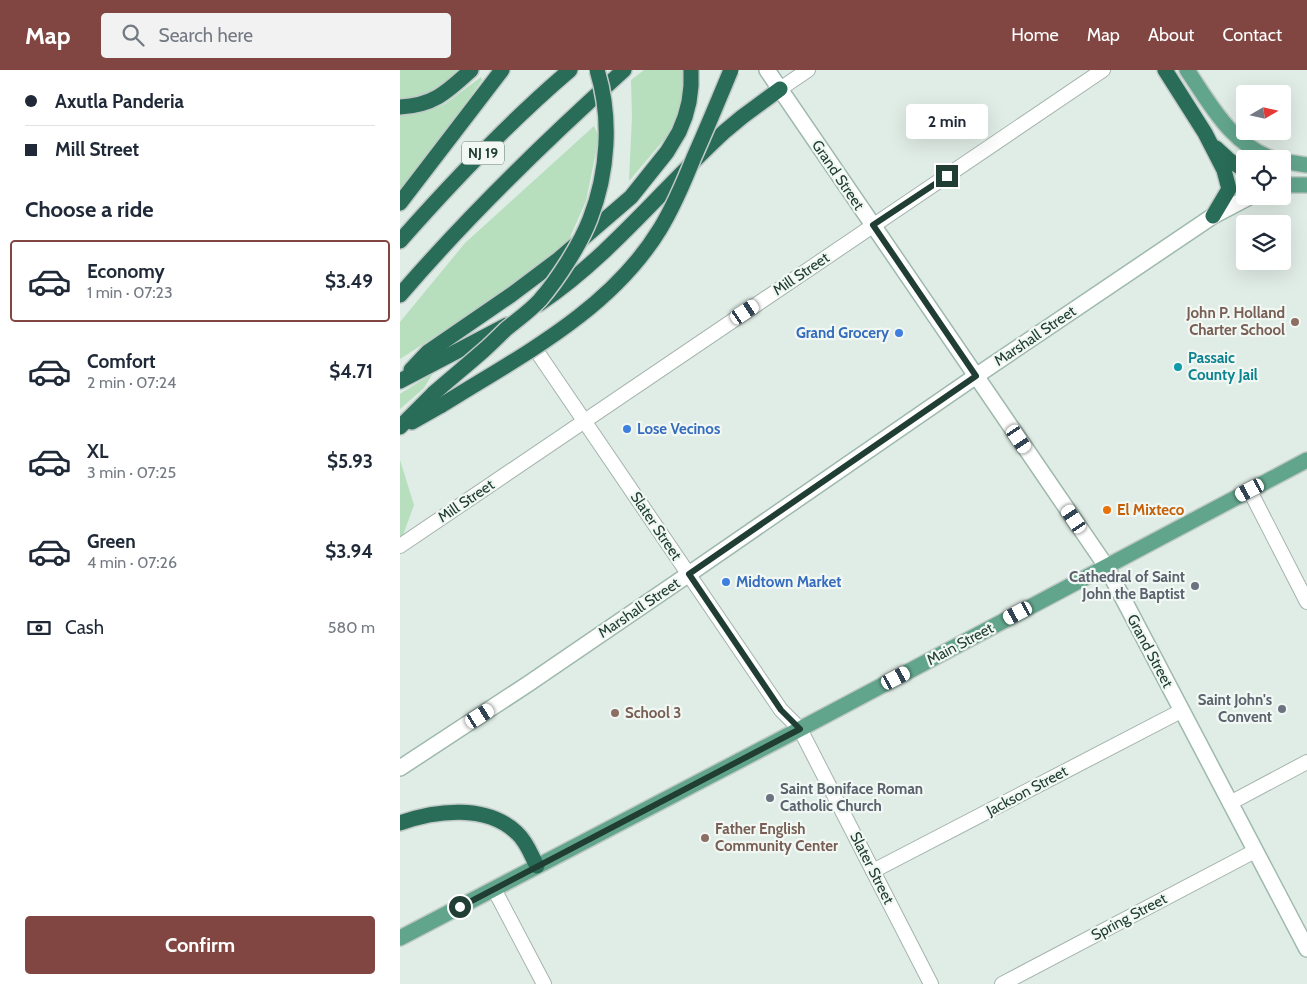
<!DOCTYPE html>
<meta charset="utf-8">
<style>
:root{--surface:#fff;--page:#f2f2f3;--text:#1f2937;--muted:#747a83;--line:#e0e1e3;--accent:#824642}
body{margin:0;font-family:Cabin,sans-serif;background:var(--page);color:var(--text);height:100vh;display:flex;flex-direction:column;font-size:19px;white-space:nowrap}
*{box-sizing:border-box;margin:0}
p{font-size:16px;color:var(--muted)}
.icon{flex:none;width:28px;height:28px;fill:none;stroke:currentColor;stroke-width:2;stroke-linecap:round;stroke-linejoin:round}
.map{position:relative;flex:1;overflow:hidden}
.drawer{display:flex;flex-direction:column;background:var(--surface);width:400px}
.drawer>*{flex:none}
.hud{display:grid;align-content:center;height:110px;padding:0 25px;background:var(--surface)}
.needle{width:32px;rotate:81deg}
.tools{position:absolute;left:836px;top:15px;display:grid;gap:10px}
.tools a{display:grid;place-items:center;width:55px;height:55px;border-radius:5px;background:var(--surface);box-shadow:0 5px 20px #0002;font-size:25px}
.end{position:absolute;width:22px;height:22px;margin:-11px;border:6px solid #203e33;background:#fff;box-shadow:0 0 0 2px #fff}
.from{border-radius:50%}
.bubble{position:absolute;height:35px;border-radius:5px;background:var(--surface);box-shadow:0 5px 20px #0002;font-size:16px;font-weight:800;line-height:35px;text-align:center}
.car{position:absolute;width:15px;height:30px;margin:-15px -8px;border-radius:6px;box-shadow:0 0 4px 1px #0007;background:linear-gradient(#fff 24%,#345 0 40%,#fff 0 76%,#345 0 86%,#fff 0)}
.hud b{display:flex;align-items:center;gap:18px;height:48px;font-size:19px}
.hud b+b{border-top:1px solid var(--line)}
.hud i{width:12px;height:12px;background:var(--text)}
ul{padding:0;list-style:none}
li{display:flex;align-items:center;gap:15px;height:82px;margin:0 10px 8px;padding:0 15px;border:2px solid transparent;border-radius:5px}
li div{flex:1}
li b{display:block;font-size:19px}
li em{font-style:normal;font-weight:800}
li.on{border-color:var(--accent)}
li>.icon{width:45px;height:45px;stroke-width:1.5}
h2{padding:0 25px;font-size:22px;line-height:60px}
.pay{display:flex;align-items:center;gap:12px;height:55px;padding:0 25px;font-size:19px}
.pay p{margin-inline-start:auto}
.button{display:flex;gap:10px;margin-top:auto;padding:10px 25px}
.button a{flex:1;height:58px;border-radius:5px;background:var(--accent);color:#fff;font-size:20px;font-weight:800;line-height:58px;text-align:center}
header{display:flex;align-items:center;gap:30px;box-sizing:border-box;height:70px;padding:0 25px;background:var(--accent);color:#fff}
header strong{font-size:24px}
nav{display:flex;gap:28px;margin-inline-start:auto;font-size:18px}
.search{width:350px;height:45px;background:var(--page);display:flex;align-items:center;gap:12px;box-sizing:border-box;padding:0 18px;border-radius:5px;color:var(--muted);font-size:19px}
main{display:flex;flex:1;min-height:0}
.map>svg:first-child{display:block}
</style>
<header>
<strong>Map</strong>
<div class="search"><svg class="icon" aria-label="search" viewBox="0 0 24 24"><circle cx="10" cy="10" r="6"/><path d="M15 15l6 6"/></svg>Search here</div>
<nav><a>Home</a><a>Map</a><a>About</a><a>Contact</a></nav>
</header>
<main>
<section class="drawer">
<div class="hud">
<b><i class="from"></i>Axutla Panderia</b>
<b><i></i>Mill Street</b>
</div>
<h2>Choose a ride</h2>
<ul>
<li class="on"><svg class="icon" aria-label="car" viewBox="0 0 24 24"><path d="M5 17H2v-5l4-1 3-4h7l3 4 3 1v5h-3M9 17h6M6 11h13"/><circle cx="7" cy="17" r="2"/><circle cx="17" cy="17" r="2"/></svg><div><b>Economy</b><p>1 min · 07:23</p></div><em>$3.49</em></li>
<li><svg class="icon" aria-label="car" viewBox="0 0 24 24"><path d="M5 17H2v-5l4-1 3-4h7l3 4 3 1v5h-3M9 17h6M6 11h13"/><circle cx="7" cy="17" r="2"/><circle cx="17" cy="17" r="2"/></svg><div><b>Comfort</b><p>2 min · 07:24</p></div><em>$4.71</em></li>
<li><svg class="icon" aria-label="car" viewBox="0 0 24 24"><path d="M5 17H2v-5l4-1 3-4h7l3 4 3 1v5h-3M9 17h6M6 11h13"/><circle cx="7" cy="17" r="2"/><circle cx="17" cy="17" r="2"/></svg><div><b>XL</b><p>3 min · 07:25</p></div><em>$5.93</em></li>
<li><svg class="icon" aria-label="car" viewBox="0 0 24 24"><path d="M5 17H2v-5l4-1 3-4h7l3 4 3 1v5h-3M9 17h6M6 11h13"/><circle cx="7" cy="17" r="2"/><circle cx="17" cy="17" r="2"/></svg><div><b>Green</b><p>4 min · 07:26</p></div><em>$3.94</em></li>
</ul>
<div class="pay"><svg class="icon" aria-label="cash" viewBox="0 0 24 24"><path d="M3 7h18v10H3z"/><circle cx="12" cy="12" r="2"/></svg>Cash<p>580 m</p></div>
<div class="button"><a>Confirm</a></div>
</section>
<div class="map">
<svg width="907" height="914" viewBox="0 0 907 914">
<rect width="100%" height="100%" fill="#e0ece6"/>
<g fill="#b7dfbe">
<path d="M0,0H63C54,7 46,16 36,21C26,26 12,29 0,28Z"/>
<path d="M244,0H284L286,7L282,32L268,65L229,111L232,46L231,10Z"/>
<path d="M81,7L82,10L25,91L0,121V44L26,41L45,34Z"/>
<path d="M194,56L199,67L186,131L167,174L128,207L0,289V252L65,173Z"/>
<path d="M33,303L24,318L0,339V324Z"/>
<path d="M0,390L14,435L2,468L0,469Z"/>
</g>
<g fill="none" stroke-linecap="round" stroke-linejoin="round">
<defs>
<g id="street">
<path d="M380,19L408,0"/>
<path d="M140,286L381,640L400,659L531,914"/>
<path d="M850,421L907,532"/>
<path d="M0,476L703,0"/>
<path d="M830,733L907,692"/>
<path d="M473,801L781,641"/>
<path d="M94,819L144,914"/>
<path d="M602,914L855,781"/>
</g>
<g id="secondary">
<path d="M367,0L706,496L907,879"/>
<path d="M0,698L128,614L289,504L576,306L813,146L851,126"/>
</g>
<g id="primary">
<path d="M787,0C811,35 830,73 873,89"/>
<path d="M882,91L907,95"/>
<path d="M882,113L892,115H907"/>
<path d="M0,868L400,659L907,390"/>
</g>
<g id="highway">
<path d="M765,0L805,63L824,100L829,119L813,146"/>
<path d="M0,37C34,35 47,22 71,0"/>
<path d="M816,78L829,90L843,99"/>
<path d="M0,133L102,0"/>
<path d="M0,171C53,111 109,52 170,0"/>
<path d="M0,225C69,145 145,71 224,0"/>
<path d="M139,234C209,187 262,119 324,62L342,47L380,19"/>
<path d="M11,300L28,282L111,225L159,189L231,127L267,82L279,62L285,47L289,32L291,16V0"/>
<path d="M0,311L107,255"/>
<path d="M12,352L42,335"/>
<path d="M0,357L34,323"/>
<path d="M0,753C36,740 87,734 117,763C127,772 131,785 137,796"/>
</g>
</defs>
<use href="#street" stroke="#a3b4ad" stroke-width="16"/>
<use href="#secondary" stroke="#9eb9ad" stroke-width="18"/>
<use href="#primary" stroke="#c1c9c6" stroke-width="18"/>
<use href="#highway" stroke="#c1c9c6" stroke-width="18"/>
<use href="#street" stroke="#fff" stroke-width="14"/>
<use href="#secondary" stroke="#fff" stroke-width="15"/>
<use href="#primary" stroke="#62a58d" stroke-width="15"/>
<use href="#highway" stroke="#296c58" stroke-width="15"/>
<defs>
<g id="highway-bridge">
<path d="M34,323C50,309 67,295 83,281C91,274 98,267 105,260C117,250 130,241 140,230C158,209 180,175 190,149C208,103 212,48 197,0"/>
<path d="M42,335C120,286 210,241 260,159C274,136 284,112 294,87C307,58 319,29 331,0"/>
</g>
</defs>
<use href="#highway-bridge" stroke="#c1c9c6" stroke-width="18" stroke-linecap="butt"/>
<use href="#highway-bridge" stroke="#296c58" stroke-width="15"/>
</g>
<g fill="none" stroke-linecap="round" stroke-linejoin="round">
<path stroke="#203e33" stroke-width="6" d="M60,837L400,659L381,640L289,504L576,306L473,155L547,106"/>
</g>
<g fill="#8d6e63" stroke="#f1f8f4" stroke-width="2">
<circle cx="895" cy="252" r="5"/>
<circle cx="215" cy="643" r="5"/>
<circle cx="305" cy="768" r="5"/>
</g>
<g fill="#3f7fe0" stroke="#f1f8f4" stroke-width="2">
<circle cx="499" cy="263" r="5"/>
<circle cx="227" cy="359" r="5"/>
<circle cx="326" cy="512" r="5"/>
</g>
<circle fill="#0f9aa8" stroke="#f1f8f4" stroke-width="2" cx="778" cy="297" r="5"/>
<circle fill="#e8710a" stroke="#f1f8f4" stroke-width="2" cx="707" cy="440" r="5"/>
<g fill="#6b7280" stroke="#f1f8f4" stroke-width="2">
<circle cx="795" cy="516" r="5"/>
<circle cx="882" cy="639" r="5"/>
<circle cx="370" cy="728" r="5"/>
</g>
<g text-anchor="middle" stroke-width="4.5" stroke-linejoin="round" paint-order="stroke">
<rect fill="#f1f8f4" stroke="#5f766d" stroke-width="1" x="62" y="71.5" width="42" height="23" rx="4"/>
<g font-size="14" font-weight="bold" fill="#203e33">
<text x="83" y="88">NJ 19</text>
</g>
<g font-size="15" fill="#203e33" stroke="#f1f8f4">
<text transform="translate(438 105) rotate(56)" y="5">Grand Street</text>
<text transform="translate(401 204) rotate(-34)" y="5">Mill Street</text>
<text transform="translate(635 266) rotate(-34)" y="5">Marshall Street</text>
<text transform="translate(66 431) rotate(-34)" y="5">Mill Street</text>
<text transform="translate(256 456) rotate(56)" y="5">Slater Street</text>
<text transform="translate(239 538) rotate(-34)" y="5">Marshall Street</text>
<text transform="translate(560 574) rotate(-28)" y="5">Main Street</text>
<text transform="translate(750 581) rotate(62)" y="5">Grand Street</text>
<text transform="translate(627 721) rotate(-28)" y="5">Jackson Street</text>
<text transform="translate(472 798) rotate(63)" y="5">Slater Street</text>
<text transform="translate(729 847) rotate(-28)" y="5">Spring Street</text>
</g>
<g font-size="15" font-weight="bold" fill="#785e54" stroke="#f1f8f4" text-anchor="start">
<text x="885" y="248" text-anchor="end">John P. Holland<tspan x="885" dy="17">Charter School</tspan></text>
<text x="225" y="648">School 3</text>
<text x="315" y="764">Father English<tspan x="315" dy="17">Community Center</tspan></text>
</g>
<g font-size="15" font-weight="bold" fill="#366cbe" stroke="#f1f8f4" text-anchor="start">
<text x="489" y="268" text-anchor="end">Grand Grocery</text>
<text x="237" y="364">Lose Vecinos</text>
<text x="336" y="517">Midtown Market</text>
</g>
<g font-size="15" font-weight="bold" fill="#0d838f" stroke="#f1f8f4" text-anchor="start">
<text x="788" y="293">Passaic<tspan x="788" dy="17">County Jail</tspan></text>
</g>
<g font-size="15" font-weight="bold" fill="#c56008" stroke="#f1f8f4" text-anchor="start">
<text x="717" y="445">El Mixteco</text>
</g>
<g font-size="15" font-weight="bold" fill="#5b616d" stroke="#f1f8f4" text-anchor="end">
<text x="785" y="512">Cathedral of Saint<tspan x="785" dy="17">John the Baptist</tspan></text>
<text x="872" y="635">Saint John's<tspan x="872" dy="17">Convent</tspan></text>
<text x="380" y="724" text-anchor="start">Saint Boniface Roman<tspan x="380" dy="17">Catholic Church</tspan></text>
</g>
</g>
</svg>
<div class="tools">
<a><svg class="needle" viewBox="-14 -14 28 28"><path d="M0-13l5 13h-10z" fill="#e53935"/><path d="M0 13l5-13h-10z" fill="#747a83"/></svg></a>
<a><svg class="icon" aria-label="locate" viewBox="0 0 24 24"><circle cx="12" cy="12" r="6"/><path d="M12 2v4M12 18v4M2 12h4M18 12h4"/></svg></a>
<a><svg class="icon" aria-label="layers" viewBox="0 0 24 24"><path d="M12 4l9 5-9 5-9-5zM3 14l9 5 9-5"/></svg></a>
</div>
<i class="end from" style="left:60px;top:837px"></i>
<i class="end" style="left:547px;top:106px"></i>
<div class="bubble" style="left:506px;top:34px;width:82px">2 min</div>
<i class="car" style="left:345px;top:242px;rotate:56deg"></i>
<i class="car" style="left:619px;top:369px;rotate:146deg"></i>
<i class="car" style="left:850px;top:420px;rotate:242deg"></i>
<i class="car" style="left:674px;top:449px;rotate:326deg"></i>
<i class="car" style="left:618px;top:543px;rotate:242deg"></i>
<i class="car" style="left:496px;top:608px;rotate:62deg"></i>
<i class="car" style="left:80px;top:646px;rotate:57deg"></i>
</div>
</main>
